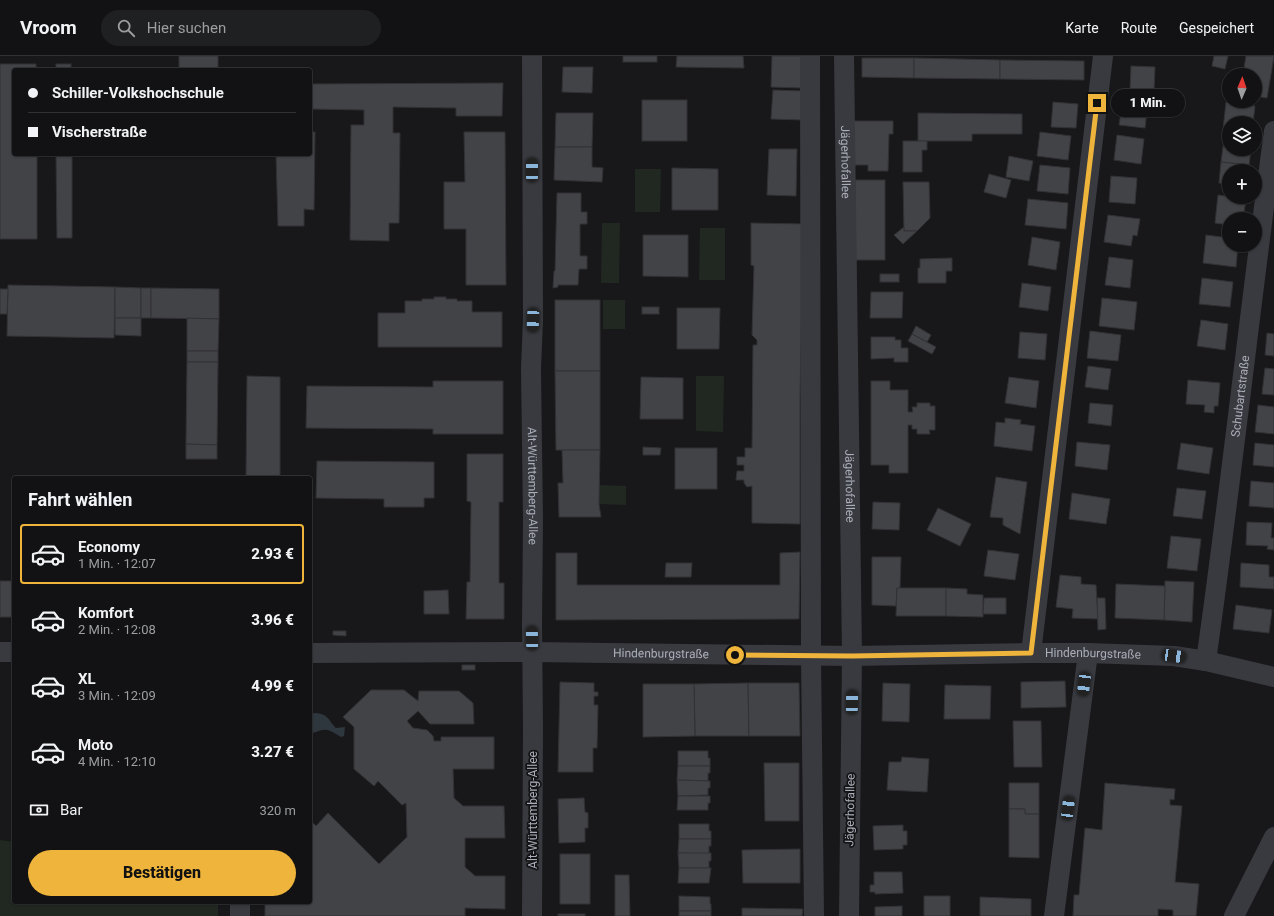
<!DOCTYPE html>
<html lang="de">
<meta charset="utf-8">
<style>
:root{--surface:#121214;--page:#1f2022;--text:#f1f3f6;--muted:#9c9ea0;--line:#313234;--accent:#efb43b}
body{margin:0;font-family:Roboto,sans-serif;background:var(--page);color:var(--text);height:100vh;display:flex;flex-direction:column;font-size:15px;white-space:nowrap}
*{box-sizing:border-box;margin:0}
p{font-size:13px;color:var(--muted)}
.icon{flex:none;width:22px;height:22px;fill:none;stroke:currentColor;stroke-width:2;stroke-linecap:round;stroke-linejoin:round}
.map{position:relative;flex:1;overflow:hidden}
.side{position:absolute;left:12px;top:420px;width:300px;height:428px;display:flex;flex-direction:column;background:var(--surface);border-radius:4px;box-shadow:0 1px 3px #0004,0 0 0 1px var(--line)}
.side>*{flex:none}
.hud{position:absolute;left:12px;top:12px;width:300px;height:88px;border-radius:4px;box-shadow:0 1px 3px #0004,0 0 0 1px var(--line);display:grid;align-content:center;height:88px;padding:0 16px;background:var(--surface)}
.needle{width:26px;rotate:2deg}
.tools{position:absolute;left:1222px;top:12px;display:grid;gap:8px}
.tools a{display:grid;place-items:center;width:40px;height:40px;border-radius:50%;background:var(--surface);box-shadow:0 1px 3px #0004,0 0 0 1px var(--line);font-size:20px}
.end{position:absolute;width:18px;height:18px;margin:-9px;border:5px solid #efb43b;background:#111;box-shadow:0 0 0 2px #111}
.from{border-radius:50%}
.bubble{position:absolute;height:28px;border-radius:14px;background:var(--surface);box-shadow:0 1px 3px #0004,0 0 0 1px var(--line);font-size:13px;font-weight:800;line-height:28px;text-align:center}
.car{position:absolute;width:12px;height:24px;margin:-12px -6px;border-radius:5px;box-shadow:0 0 3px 1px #0007;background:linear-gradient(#222 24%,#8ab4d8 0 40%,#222 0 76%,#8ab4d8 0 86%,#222 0)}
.hud b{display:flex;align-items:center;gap:14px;height:38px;font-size:15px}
.hud b+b{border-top:1px solid var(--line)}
.hud i{width:10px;height:10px;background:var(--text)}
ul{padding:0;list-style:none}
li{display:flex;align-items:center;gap:12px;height:60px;margin:0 8px 6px;padding:0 8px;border:2px solid transparent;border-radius:4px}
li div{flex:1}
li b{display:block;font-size:15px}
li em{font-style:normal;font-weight:800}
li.current{border-color:var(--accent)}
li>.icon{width:36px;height:36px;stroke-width:1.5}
h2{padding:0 16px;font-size:18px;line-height:48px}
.pay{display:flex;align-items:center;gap:10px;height:44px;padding:0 16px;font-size:15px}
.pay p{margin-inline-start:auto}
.primary-button{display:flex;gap:8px;margin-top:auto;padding:8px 16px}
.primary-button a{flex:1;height:46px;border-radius:24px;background:var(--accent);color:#111;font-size:16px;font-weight:800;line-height:46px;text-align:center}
header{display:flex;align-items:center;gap:24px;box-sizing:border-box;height:56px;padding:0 20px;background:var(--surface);border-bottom:1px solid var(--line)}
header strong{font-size:19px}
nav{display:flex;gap:22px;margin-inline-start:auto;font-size:14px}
.search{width:280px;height:36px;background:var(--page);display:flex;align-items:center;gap:10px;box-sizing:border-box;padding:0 14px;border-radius:22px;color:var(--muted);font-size:15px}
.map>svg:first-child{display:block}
</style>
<header>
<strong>Vroom</strong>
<div class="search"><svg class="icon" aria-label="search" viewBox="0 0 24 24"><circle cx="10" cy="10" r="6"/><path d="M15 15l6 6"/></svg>Hier suchen</div>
<nav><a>Karte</a><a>Route</a><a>Gespeichert</a></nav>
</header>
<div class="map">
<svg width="1274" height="860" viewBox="0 0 1274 860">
<rect width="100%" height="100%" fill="#18181a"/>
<g fill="#202821">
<path d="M635,113H661L660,156H635Z"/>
<path d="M602,167H620L619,227H624H601Z"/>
<path d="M700,172H725V224H699Z"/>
<rect x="603" y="244" width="22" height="29"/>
<path d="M696,320H724L723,376L696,375Z"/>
<path d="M600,429L626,430V449L599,448Z"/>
<path d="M0,784L14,786V846H218V860H0Z"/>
</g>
<path fill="#2e363e" d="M315,657C329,658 328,664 336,672L345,671L344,680L341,681C326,672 327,672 310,678V658Z"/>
<g fill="#424347" stroke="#323236">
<rect x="179" y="0" width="39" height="14"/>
<rect x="623" y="0" width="34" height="6"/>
<path d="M677,0H743L744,12L676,11Z"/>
<path d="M772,0H802V32L771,31Z"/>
<path d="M1214,0H1228L1225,13L1212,10Z"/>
<path d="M1246,0H1274L1267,42L1255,40V19H1243Z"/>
<path d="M862,2H914V22L862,21Z"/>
<path d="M914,2L1000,4V23L914,22Z"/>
<path d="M1000,4L1084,5V24L1000,23Z"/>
<path d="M0,8H36V14H14V98H37V183H0Z"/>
<rect x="56" y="8" width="15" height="6"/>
<path d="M1131,10L1155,11L1154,35L1130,34Z"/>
<path d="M563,11H593L592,37L562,36Z"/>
<path d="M503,27L502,60H456V52L393,51V77H400L399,167H389V185L350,184L351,69H364V54L310,53V28Z"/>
<path d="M773,34L803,35L802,64L771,63Z"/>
<path d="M1123,43L1148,47L1145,72L1119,69Z"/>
<rect x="642" y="44" width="45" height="41"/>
<path d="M1053,46L1078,48L1076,72L1051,71Z"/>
<path d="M1226,46L1255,50L1253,67H1229V75L1223,74Z"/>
<path d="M556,57H593L592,91H555Z"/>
<path d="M918,57L1022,58V78H972V85H918Z"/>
<path d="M854,65H893V78H889L888,115H868V109H853Z"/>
<path d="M310,76H315L314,154L304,153V170H278L276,98H310Z"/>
<path d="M464,76H505L506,229H466V173H444V126H465Z"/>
<path d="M1040,76L1071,80L1068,104L1037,100Z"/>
<path d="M1117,79L1144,83L1141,108L1114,104Z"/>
<path d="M1224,84L1229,85V93H1251L1249,109L1221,106Z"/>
<path d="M903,85H927V94H922V116H903Z"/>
<path d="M555,91H592V111L603,112L602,126L554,124Z"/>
<path d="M769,93H797L796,140L767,139Z"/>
<path d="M56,98H72V182H57Z"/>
<path d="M1009,100L1033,105L1029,125L1006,121Z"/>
<path d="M1221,106L1249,109L1248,115H1229V128L1219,127Z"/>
<path d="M1040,109L1070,112L1068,138L1037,135Z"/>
<path d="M672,112L718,113V154H672Z"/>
<path d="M989,118L1011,124L1006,142L984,136Z"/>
<path d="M1111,120L1137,122L1135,148L1109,146Z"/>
<rect x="855" y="124" width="30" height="80"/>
<path d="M903,126H929L930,162L917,175H904Z"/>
<path d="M557,137H581V156H587V168H580V200H587V213H579L578,229H558V231L553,232L554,215H555Z"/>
<path d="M1218,139L1246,143L1243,163H1229V169L1215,167Z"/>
<path d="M1028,143L1068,147L1066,173L1025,169Z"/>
<path d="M1108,159L1140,163L1137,180L1133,179L1131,190L1104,186Z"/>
<path d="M751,167L803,168L800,344V468L752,467V430L747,431L744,427V424H736L737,415H744V409H737V401H745V392H752L753,289H757V284L752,279L754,210L751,209Z"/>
<path d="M904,171V175H917L903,188L894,179Z"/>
<path d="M643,179H688V221L643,220Z"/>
<path d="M1206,179L1229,182V189H1238L1236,211L1203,207Z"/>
<path d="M1032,181L1060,186L1056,214L1028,209Z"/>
<path d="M1109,201L1133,204L1130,232L1105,229Z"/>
<path d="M952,202V215H946V227H918V212H920V203Z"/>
<rect x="880" y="218" width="19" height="8"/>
<path d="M1202,222L1233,226L1230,251L1199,248Z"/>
<path d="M1022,227L1051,231L1048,255L1019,251Z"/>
<path d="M8,229L115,231L114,282L7,280Z"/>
<path d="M115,231L141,232V262H115Z"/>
<rect x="141" y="232" width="10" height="30"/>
<path d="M151,232L219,233V263L151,262Z"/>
<path d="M0,233H8L7,258H0Z"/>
<path d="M871,236H903L902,262H870Z"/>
<path d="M434,241H446V243H457V245H472V256H502V291H378V257H405V245H422V243H434Z"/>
<path d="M1102,242L1137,246L1134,274L1099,270Z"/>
<rect x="555" y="244" width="45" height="71"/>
<rect x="642" y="251" width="17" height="7"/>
<path d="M677,252H720L719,293H677Z"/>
<path d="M115,262H141V280L115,279Z"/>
<path d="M187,262L219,263L218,295H187Z"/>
<path d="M1201,264L1228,268L1225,294L1197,290Z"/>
<path d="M916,270L931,279L927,286L912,278Z"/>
<path d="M1090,275L1121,279L1118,305L1087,302Z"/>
<path d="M1020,276L1047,278L1045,304L1018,302Z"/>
<path d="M1267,277L1274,278V300L1265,299Z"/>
<path d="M912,278L936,291L932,298L908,285Z"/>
<path d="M871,281H895V284H901V292H908V306H894V302L871,303Z"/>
<rect x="187" y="295" width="31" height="11"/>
<path d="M187,306H218L217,389L186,388Z"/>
<path d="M1088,310L1111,313L1108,334L1085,331Z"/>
<path d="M1265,312L1274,313V339L1262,338Z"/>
<path d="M555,315H600V394H556Z"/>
<path d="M247,320L280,321V422H246Z"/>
<path d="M641,321L683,322V363H640Z"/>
<path d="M1009,321L1039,325L1036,352L1005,347Z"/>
<path d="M1188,324L1220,327L1218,350H1214V357L1204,356L1205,349L1186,348Z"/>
<path d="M433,325H503V378H433V373L306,372L307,330L433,331Z"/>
<path d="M871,325H890V334H908V356H913L912,351H917V347H930V350H935V374H929L930,378H917V373H912V369H908V417H889V409H871Z"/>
<path d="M1090,347L1113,349L1111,370L1088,367Z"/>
<path d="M1258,349L1274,351V378L1255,376Z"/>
<path d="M1005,362L1021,364L1020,368L1035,370L1032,395L994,390L996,366L1005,367Z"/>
<path d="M1077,386L1110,389L1107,414L1075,410Z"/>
<path d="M1181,387L1213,392L1209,418L1177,413Z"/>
<path d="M1255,387L1274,389V411L1253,409Z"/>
<path d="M186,388L217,389V403H186Z"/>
<path d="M643,391L661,392L660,399H643Z"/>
<rect x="675" y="392" width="42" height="41"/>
<path d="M562,394H600L599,448L601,461H559L558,427H563Z"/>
<path d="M467,398H503V446H499V527H504V563H466L467,526H470L471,446L467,445Z"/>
<path d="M317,405L434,406V442H424V451H384V443L316,442Z"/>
<path d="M996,421L1027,426L1020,478L1003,469V462L990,461Z"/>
<path d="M1251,425L1274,427V452L1249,450Z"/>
<path d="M1177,432L1206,435L1202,463L1173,460Z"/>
<path d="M1072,437L1110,443L1106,468L1069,463Z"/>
<path d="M873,446L900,447L899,474L872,473Z"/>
<path d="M938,452L971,468L960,490L927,474Z"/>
<path d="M1247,466L1272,467L1271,482H1274V494L1267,493L1268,490L1246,489Z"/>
<path d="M1171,480L1201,483L1197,515L1167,512Z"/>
<path d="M988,494L1019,498L1015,524L984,520Z"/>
<path d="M800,496L799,563L556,564V497H577V529H780V497Z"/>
<path d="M872,501H901L900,532H897L896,550L872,549Z"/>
<path d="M666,507H692L691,521H665Z"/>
<path d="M1241,507L1269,509V521H1274V533L1240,531Z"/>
<path d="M1060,519L1081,521V528L1096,529L1098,563L1072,562L1073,553L1056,551Z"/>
<rect x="0" y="525" width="14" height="36"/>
<path d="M1165,525L1194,526L1192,566L1164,564Z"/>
<path d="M1116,528L1165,530L1164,564L1115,562Z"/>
<path d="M897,532H946V560H896Z"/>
<path d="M946,532L967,533V538L983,539V561L946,560Z"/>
<path d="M448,534L449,558H424V535Z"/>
<path d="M984,542H1006V558H983Z"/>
<path d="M1097,542H1105L1106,573L1098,574Z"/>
<path d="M1236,549L1272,554L1269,577L1233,573Z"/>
<path d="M333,575H346V580L333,579Z"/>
<rect x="462" y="609" width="13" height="5"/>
<path d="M1065,625L1066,651L1021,652V626Z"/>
<path d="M560,626L594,627V636H598V640H594V649H598L597,692H593V716H558Z"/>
<path d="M748,627L749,680H695L694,628Z"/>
<path d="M748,627H799L800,680H749Z"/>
<path d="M883,627L910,628L909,666L882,665Z"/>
<path d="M643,628H694L695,680L643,681Z"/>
<path d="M945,629L991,630L990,663H944Z"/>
<path d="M371,634H404L418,645L419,635H459L473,647L474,668H430L418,655L407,665L413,672L427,674L433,680L434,685H441V681H494V713H453L454,742L463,750H504L505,782H465V811L475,820H505V853L465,852V860H265V848H270V846H310V764L316,770L328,757L379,808L407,781L406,747L402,749L378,725L374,730L354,713V671L343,661Z"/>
<path d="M1013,665H1041L1042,711H1014Z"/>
<path d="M678,695H708V702H710V710H678Z"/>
<path d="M902,701L929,703L927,736L887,734L889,706H901Z"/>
<path d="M764,707H799V765H765Z"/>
<path d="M678,710H710V717H708V725L677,724Z"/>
<path d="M677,724L710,725V732H708V739L678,740Z"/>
<path d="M1009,727H1039V758H1025V753H1009Z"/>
<path d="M1105,727L1175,733L1174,744L1170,743V749L1182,750L1175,826L1199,828L1196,860H1173V854L1158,853V860H1073L1074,839H1079L1085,772L1102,774Z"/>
<path d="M678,740H710V747H708V754H677Z"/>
<path d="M584,742L585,756L588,757V772H585V786L559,787L558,743Z"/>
<path d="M1009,753H1025V758H1039V802L1009,801Z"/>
<path d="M679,768H709V775H711V783H679Z"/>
<path d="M903,769V775H907V789H903V793L874,794L873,770Z"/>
<path d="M679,783H711V790H709V798L678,797Z"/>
<path d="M800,793V827H743L742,794Z"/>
<path d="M678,797H711V805H709V812H679Z"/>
<rect x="560" y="798" width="30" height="50"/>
<path d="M679,812H711L709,827H678Z"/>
<path d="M874,816H902L903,837L875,838V836H870V829H874Z"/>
<path d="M615,819H629L630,860H615Z"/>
<path d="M679,840L710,841V848H711V855H679Z"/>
<rect x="924" y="840" width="26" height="20"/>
<path d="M980,841L1031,843V860H980Z"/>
<path d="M902,850V860H875V851Z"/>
<path d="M742,852L803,853L802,860H742Z"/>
<rect x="679" y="855" width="32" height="5"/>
<rect x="558" y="858" width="27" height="2"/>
</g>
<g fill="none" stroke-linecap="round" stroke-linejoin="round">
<g stroke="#393a3f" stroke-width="20">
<path id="s1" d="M532,0L533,264L531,312L533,465L532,569L533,672L532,860"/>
<path d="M810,0L811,600L814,860"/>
<path id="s2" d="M844,0L852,600L849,860"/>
<path d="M0,596H14"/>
<path id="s3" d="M310,597L532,596L852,600L1031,597H1088L1174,600L1206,605L1274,621"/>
<path d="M1031,597L1103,0"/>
<path id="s4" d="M1206,605C1231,429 1250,252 1274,75"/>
<path d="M240,846V860"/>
<path d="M1054,860L1088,597"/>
<path d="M1234,860L1274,781"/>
</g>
</g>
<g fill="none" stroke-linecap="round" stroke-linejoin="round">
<path stroke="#efb43b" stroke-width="5" d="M735,599L852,600L1031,597L1097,47"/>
</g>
<g text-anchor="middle" stroke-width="3.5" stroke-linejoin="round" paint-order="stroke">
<g font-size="12" fill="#aaaeb9" stroke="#131315">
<text dy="4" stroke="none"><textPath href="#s2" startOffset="106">Jägerhofallee</textPath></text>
<text dy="4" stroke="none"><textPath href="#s4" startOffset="267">Schubartstraße</textPath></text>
<text dy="4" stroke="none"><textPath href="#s1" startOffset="430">Alt-Württemberg-Allee</textPath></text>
<text dy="4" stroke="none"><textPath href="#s2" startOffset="430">Jägerhofallee</textPath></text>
<text dy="4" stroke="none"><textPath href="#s3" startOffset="351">Hindenburgstraße</textPath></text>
<text dy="4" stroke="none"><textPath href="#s3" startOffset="783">Hindenburgstraße</textPath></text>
<text transform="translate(533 754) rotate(-90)" y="4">Alt-Württemberg-Allee</text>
<text transform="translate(850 754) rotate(-89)" y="4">Jägerhofallee</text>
</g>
</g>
</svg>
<div class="tools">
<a><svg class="needle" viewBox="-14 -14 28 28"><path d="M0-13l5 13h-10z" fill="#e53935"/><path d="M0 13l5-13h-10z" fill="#9c9ea0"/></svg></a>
<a><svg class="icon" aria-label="layers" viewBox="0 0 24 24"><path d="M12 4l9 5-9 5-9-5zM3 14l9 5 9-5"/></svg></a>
<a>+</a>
<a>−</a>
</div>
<i class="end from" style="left:735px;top:599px"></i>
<i class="end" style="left:1097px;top:47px"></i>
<div class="bubble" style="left:1111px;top:33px;width:74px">1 Min.</div>
<i class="car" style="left:532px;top:114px;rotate:0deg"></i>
<i class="car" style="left:533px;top:264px;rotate:182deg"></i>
<i class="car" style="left:532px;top:582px;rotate:359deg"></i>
<i class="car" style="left:1174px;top:600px;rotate:98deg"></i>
<i class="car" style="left:1084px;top:628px;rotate:187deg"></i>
<i class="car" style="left:852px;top:646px;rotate:1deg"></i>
<i class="car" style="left:1068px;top:752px;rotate:7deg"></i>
<div class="hud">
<b><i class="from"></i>Schiller-Volkshochschule</b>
<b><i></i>Vischerstraße</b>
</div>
<section class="side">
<h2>Fahrt wählen</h2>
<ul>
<li class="current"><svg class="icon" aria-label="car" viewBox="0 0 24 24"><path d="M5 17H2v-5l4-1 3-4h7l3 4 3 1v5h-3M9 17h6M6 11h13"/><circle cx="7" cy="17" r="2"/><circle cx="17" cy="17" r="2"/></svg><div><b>Economy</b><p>1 Min. · 12:07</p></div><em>2.93 €</em></li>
<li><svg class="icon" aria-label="car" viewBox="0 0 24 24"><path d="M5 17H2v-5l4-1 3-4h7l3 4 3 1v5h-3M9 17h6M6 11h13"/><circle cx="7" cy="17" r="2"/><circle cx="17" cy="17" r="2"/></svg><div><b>Komfort</b><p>2 Min. · 12:08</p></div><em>3.96 €</em></li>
<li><svg class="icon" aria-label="car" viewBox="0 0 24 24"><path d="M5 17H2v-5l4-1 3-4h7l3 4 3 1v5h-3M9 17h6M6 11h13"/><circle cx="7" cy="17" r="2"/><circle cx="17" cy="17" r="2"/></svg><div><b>XL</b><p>3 Min. · 12:09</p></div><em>4.99 €</em></li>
<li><svg class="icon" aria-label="car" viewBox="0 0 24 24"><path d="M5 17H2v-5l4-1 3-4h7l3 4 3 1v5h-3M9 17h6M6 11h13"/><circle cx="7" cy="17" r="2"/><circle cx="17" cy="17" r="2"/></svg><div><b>Moto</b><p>4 Min. · 12:10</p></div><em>3.27 €</em></li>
</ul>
<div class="pay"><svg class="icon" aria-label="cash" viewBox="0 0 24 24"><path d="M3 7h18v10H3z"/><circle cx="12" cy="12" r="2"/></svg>Bar<p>320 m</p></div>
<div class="primary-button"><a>Bestätigen</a></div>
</section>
</div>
